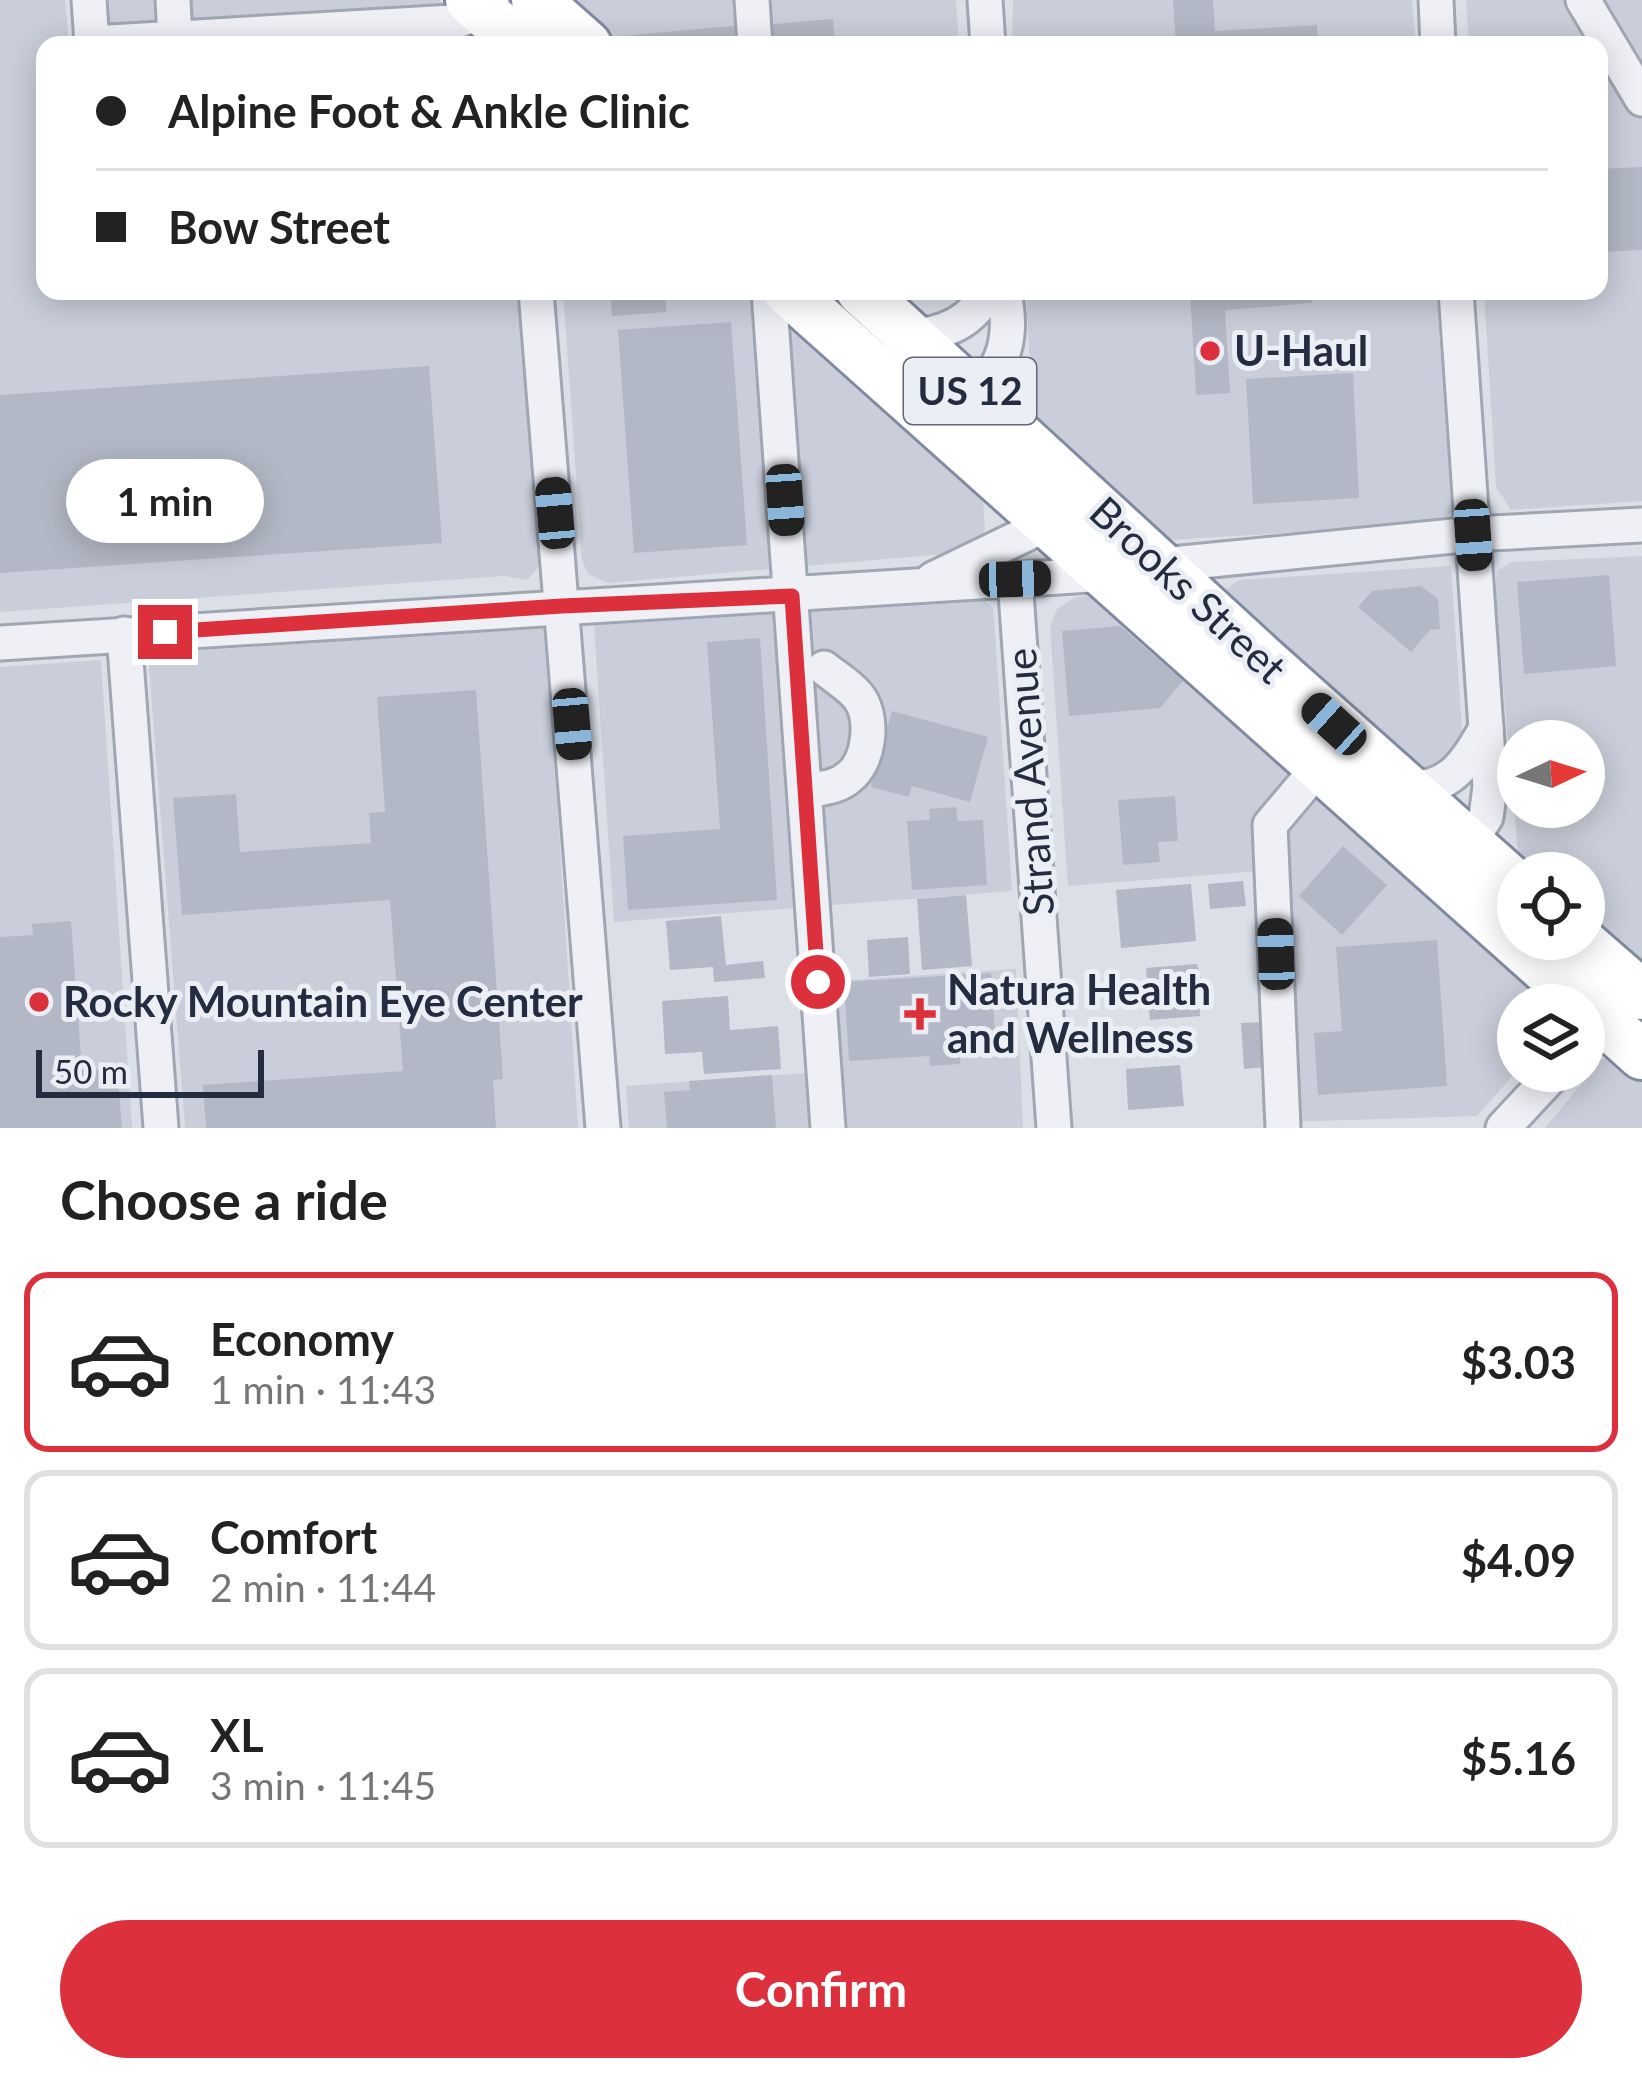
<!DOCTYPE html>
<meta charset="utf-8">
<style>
:root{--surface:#fff;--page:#f6f6f6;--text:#222;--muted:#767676;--line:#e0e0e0;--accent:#dd303d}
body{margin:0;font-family:Lato,sans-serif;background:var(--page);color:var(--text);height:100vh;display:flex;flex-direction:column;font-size:45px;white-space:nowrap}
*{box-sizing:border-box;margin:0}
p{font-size:39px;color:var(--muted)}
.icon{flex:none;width:66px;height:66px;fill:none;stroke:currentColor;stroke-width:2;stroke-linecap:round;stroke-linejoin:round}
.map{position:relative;height:1128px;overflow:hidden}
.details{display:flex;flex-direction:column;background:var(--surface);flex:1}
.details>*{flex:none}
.top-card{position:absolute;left:36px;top:36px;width:1572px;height:264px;border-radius:24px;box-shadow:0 6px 30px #0003;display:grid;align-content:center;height:264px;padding:0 60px;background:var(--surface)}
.needle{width:78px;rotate:86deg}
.tools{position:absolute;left:1497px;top:720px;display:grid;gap:24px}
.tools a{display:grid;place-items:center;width:108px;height:108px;border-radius:50%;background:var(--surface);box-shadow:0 6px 30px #0003;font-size:60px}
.scale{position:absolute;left:36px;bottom:30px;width:228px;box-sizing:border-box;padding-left:12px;border:6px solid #242c3f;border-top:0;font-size:33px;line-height:42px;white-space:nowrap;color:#242c3f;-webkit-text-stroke:9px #ebeef5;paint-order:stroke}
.end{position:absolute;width:54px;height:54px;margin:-27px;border:15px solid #dd303d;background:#fff;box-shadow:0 0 0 6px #fff}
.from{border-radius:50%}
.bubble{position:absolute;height:84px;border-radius:42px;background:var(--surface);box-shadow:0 6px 30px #0003;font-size:39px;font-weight:700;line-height:84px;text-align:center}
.car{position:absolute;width:36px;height:72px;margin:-36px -18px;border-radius:15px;box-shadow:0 0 9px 3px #0007;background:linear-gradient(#222 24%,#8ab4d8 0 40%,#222 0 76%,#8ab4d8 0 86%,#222 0)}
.top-card b{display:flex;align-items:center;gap:42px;height:114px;font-size:45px}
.top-card b+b{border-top:3px solid var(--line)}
.top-card i{width:30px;height:30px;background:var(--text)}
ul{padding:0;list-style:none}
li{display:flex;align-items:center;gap:36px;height:180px;margin:0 24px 18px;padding:0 36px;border:6px solid var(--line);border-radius:24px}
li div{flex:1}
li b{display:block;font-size:45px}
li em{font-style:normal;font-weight:700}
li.selected{border-color:var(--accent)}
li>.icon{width:108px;height:108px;stroke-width:1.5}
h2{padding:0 60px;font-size:54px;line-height:144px}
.action{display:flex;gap:24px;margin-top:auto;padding:24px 60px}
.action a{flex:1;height:138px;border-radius:72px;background:var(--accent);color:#fff;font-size:48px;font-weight:700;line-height:138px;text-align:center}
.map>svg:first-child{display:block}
</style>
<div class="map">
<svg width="1642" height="1128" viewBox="0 0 1642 1128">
<rect width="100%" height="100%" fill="#dbdfe8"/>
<g fill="#c9ceda" fill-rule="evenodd">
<path d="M0,0H65L69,45H45V291H518L541,564L527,580L504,576L0,612Z"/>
<path d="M104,0H439L463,21L106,42Z"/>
<path d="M557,0H956L959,45H606Z"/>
<path d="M1013,0H1412L1416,45H1012Z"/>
<path d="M1466,0H1642V501L1511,510L1496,487L1484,291H1599V45H1469Z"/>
<path d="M563,291H758L982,487L985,530L977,543L956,553L608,583L588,574L582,560Z"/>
<path d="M1026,291H1436L1452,511L1443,523L1170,540L1040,427L1032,406Z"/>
<path d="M1642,556V973L1584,922V873H1527L1519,865L1495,592L1497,571L1511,562ZM1518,741H1584V807H1518Z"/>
<path d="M1451,566L1462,730L1454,759L1434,769L1418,767L1227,600L1225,590L1239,580Z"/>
<path d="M1092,594L1558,1005H1518V1070L1477,1116L1283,1122L1272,870L1068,886L1050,627L1057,609L1074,598Z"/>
<path d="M983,600L993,608L994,618L1012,891L614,922L594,626L602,618Z"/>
<path d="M546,627L578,1128H185L148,654Z"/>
<path d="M101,660L132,1128H0V667Z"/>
<path d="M1016,969L1023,1128H629L626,1086L808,1073L818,982Z"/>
<path d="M1602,1059H1615L1642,1079V1128H1545Z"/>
</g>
<g fill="#b2b8c5">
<path d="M1173,0H1213L1215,31L1317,25L1318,45H1176Z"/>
<path d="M833,19L835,45H764L762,25Z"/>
<path d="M743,25L745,45H622V36Z"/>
<path d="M1642,167V250L1599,252V169Z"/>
<path d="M610,291H665L666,312L612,316Z"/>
<path d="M1190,291H1312V303L1225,310L1230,393L1196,395Z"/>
<path d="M731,322L747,545L634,553L618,330Z"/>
<path d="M429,366L442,543L0,573V395Z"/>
<path d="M1353,373L1359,498L1253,504L1246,379Z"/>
<path d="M1609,575L1616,666L1524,674L1517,582Z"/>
<path d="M1421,586L1438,599L1440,629L1430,630L1411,652L1358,607L1372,591Z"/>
<path d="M1120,626L1183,681L1160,708L1069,716L1062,631Z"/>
<path d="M760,638L777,900L628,910L623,836L720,829L707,642Z"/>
<path d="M476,690L503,1079L493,1080L496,1128H206L203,1085L403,1071L390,900L182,915L173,798L236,794L240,852L371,843L369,813L385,812L377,697Z"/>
<path d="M892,711L988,737L970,802L912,786L909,797L871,787Z"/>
<path d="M1175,796L1178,841L1158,842L1160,862L1123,865L1118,800Z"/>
<path d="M956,807L958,821L983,820L987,885L912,890L907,821L930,820L929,809Z"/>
<path d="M1343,846L1387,885L1342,935L1299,896Z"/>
<path d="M1243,881L1246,906L1210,909L1208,884Z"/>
<path d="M1191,884L1196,941L1121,948L1116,890Z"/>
<path d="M966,895L972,966L922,970L917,899Z"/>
<path d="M721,916L726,965L763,961L765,978L714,982L713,967L670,970L666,921Z"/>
<path d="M71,921L82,1070L117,1068L122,1128H0V937L33,935L32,924Z"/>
<path d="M908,937L910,974L869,977L867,940Z"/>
<path d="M1437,940L1447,1086L1318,1095L1314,1033L1342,1031L1336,947Z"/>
<path d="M1197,964L1204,987L1198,988L1200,1016L1150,1020L1146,968Z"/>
<path d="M991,973L996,1047L960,1049V1064L930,1066L929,1056L849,1061L844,982Z"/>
<path d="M728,996L730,1030L778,1026L781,1069L704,1074L702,1052L665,1054L662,1001Z"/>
<path d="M1263,1022L1266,1067L1244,1069L1241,1023Z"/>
<path d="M1180,1065L1184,1106L1128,1110L1126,1069Z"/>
<path d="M772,1075L776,1128H667L664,1092L690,1090L689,1081Z"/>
</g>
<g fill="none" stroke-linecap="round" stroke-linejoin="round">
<defs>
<g id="minor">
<path d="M89,0L92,43L453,22L483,12L492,0"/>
<path d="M173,0L175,38"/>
<path d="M752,0L755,45"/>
<path d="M985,0L988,45"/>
<path d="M1436,0L1438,45"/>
<path d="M1583,0L1642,99"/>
<path d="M536,291L603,1128"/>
<path d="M769,291L828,1128"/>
<path d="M1456,291L1490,787L1486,817L1458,861"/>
<path d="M910,336C944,335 973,321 988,291"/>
<path d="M961,410C1000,370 1015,350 1004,291"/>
<path d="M1162,565L1473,534L1642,525"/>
<path d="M933,579L1049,523L1061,511"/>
<path d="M1015,579L1054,1128"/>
<path d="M124,634L161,1128"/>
<path d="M0,643L1106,574"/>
<path d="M1403,787C1448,793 1467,763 1486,728"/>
<path d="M805,791C820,788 837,788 849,777C869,762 874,720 860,699C852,687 835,677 824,668"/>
<path d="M1283,1128L1270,825L1318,768"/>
<path d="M1503,1128L1556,1071"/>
</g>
<g id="highway">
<path d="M470,0L521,45"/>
<path d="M536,0L587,45"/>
<path d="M788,291L1642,1055"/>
<path d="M861,291L1265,662L1518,887"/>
<path d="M1578,939L1642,995"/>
</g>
</defs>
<use href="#minor" stroke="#a0a6b2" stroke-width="39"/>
<use href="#highway" stroke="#818ba0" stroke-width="54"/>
<use href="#minor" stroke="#eef0f6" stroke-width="33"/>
<use href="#highway" stroke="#fff" stroke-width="48"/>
</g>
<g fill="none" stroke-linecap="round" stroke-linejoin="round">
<path stroke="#dd303d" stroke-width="15" d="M165,632L562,606L792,596L818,982"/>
</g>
<g fill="#dd303d" stroke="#ebeef5" stroke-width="4.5">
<circle cx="1210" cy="351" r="12"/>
<circle cx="39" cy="1002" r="12"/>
<path d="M914 996h12v12h12v12h-12v12h-12v-12h-12v-12h12z"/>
</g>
<g text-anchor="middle" stroke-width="10" stroke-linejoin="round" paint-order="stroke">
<rect fill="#ebeef5" stroke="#606676" stroke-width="3" x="904" y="358" width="132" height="66" rx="9"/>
<g font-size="39" font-weight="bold" fill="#242c3f">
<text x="970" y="405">US 12</text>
</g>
<g font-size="42" font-weight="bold" fill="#242c3f" stroke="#ebeef5" text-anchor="start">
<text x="1234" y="366">U-Haul</text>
<text x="947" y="1005">Natura Health<tspan x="947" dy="48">and Wellness</tspan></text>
<text x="63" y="1017">Rocky Mountain Eye Center</text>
</g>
<g font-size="42" fill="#242c3f" stroke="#ebeef5">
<text transform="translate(1188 590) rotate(43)" y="15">Brooks Street</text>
<text transform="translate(1030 782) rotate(-94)" y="15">Strand Avenue</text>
</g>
</g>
</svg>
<div class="tools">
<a><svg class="needle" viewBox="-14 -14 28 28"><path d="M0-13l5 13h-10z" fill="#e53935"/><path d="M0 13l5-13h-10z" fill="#767676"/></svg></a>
<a><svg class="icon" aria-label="locate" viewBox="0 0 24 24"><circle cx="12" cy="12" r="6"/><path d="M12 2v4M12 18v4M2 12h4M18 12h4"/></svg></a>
<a><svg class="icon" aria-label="layers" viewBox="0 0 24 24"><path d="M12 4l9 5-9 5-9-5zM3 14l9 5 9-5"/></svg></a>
</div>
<div class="scale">50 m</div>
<i class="end from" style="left:818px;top:982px"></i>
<i class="end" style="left:165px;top:632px"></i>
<div class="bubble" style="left:66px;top:459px;width:198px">1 min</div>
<i class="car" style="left:785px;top:500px;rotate:176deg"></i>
<i class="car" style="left:555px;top:513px;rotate:355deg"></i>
<i class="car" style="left:1473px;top:535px;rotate:176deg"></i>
<i class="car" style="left:1015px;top:579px;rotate:88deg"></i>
<i class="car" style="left:572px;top:724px;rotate:175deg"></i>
<i class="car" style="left:1334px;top:724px;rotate:312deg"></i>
<i class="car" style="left:1276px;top:954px;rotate:358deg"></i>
<div class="top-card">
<b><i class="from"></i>Alpine Foot &amp; Ankle Clinic</b>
<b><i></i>Bow Street</b>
</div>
</div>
<section class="details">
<h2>Choose a ride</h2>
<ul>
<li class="selected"><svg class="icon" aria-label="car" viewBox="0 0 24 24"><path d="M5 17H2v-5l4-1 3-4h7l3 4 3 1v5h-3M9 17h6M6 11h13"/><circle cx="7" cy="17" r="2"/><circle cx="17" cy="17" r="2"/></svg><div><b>Economy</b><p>1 min · 11:43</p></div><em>$3.03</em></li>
<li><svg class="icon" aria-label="car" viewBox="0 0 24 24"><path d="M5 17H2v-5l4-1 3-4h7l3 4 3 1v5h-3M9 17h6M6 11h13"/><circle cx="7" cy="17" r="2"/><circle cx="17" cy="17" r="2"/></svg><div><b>Comfort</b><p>2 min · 11:44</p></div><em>$4.09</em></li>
<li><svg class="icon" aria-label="car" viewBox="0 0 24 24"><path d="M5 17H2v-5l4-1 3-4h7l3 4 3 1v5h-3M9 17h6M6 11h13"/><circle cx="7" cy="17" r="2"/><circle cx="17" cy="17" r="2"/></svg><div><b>XL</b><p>3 min · 11:45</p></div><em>$5.16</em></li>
</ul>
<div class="action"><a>Confirm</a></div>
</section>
